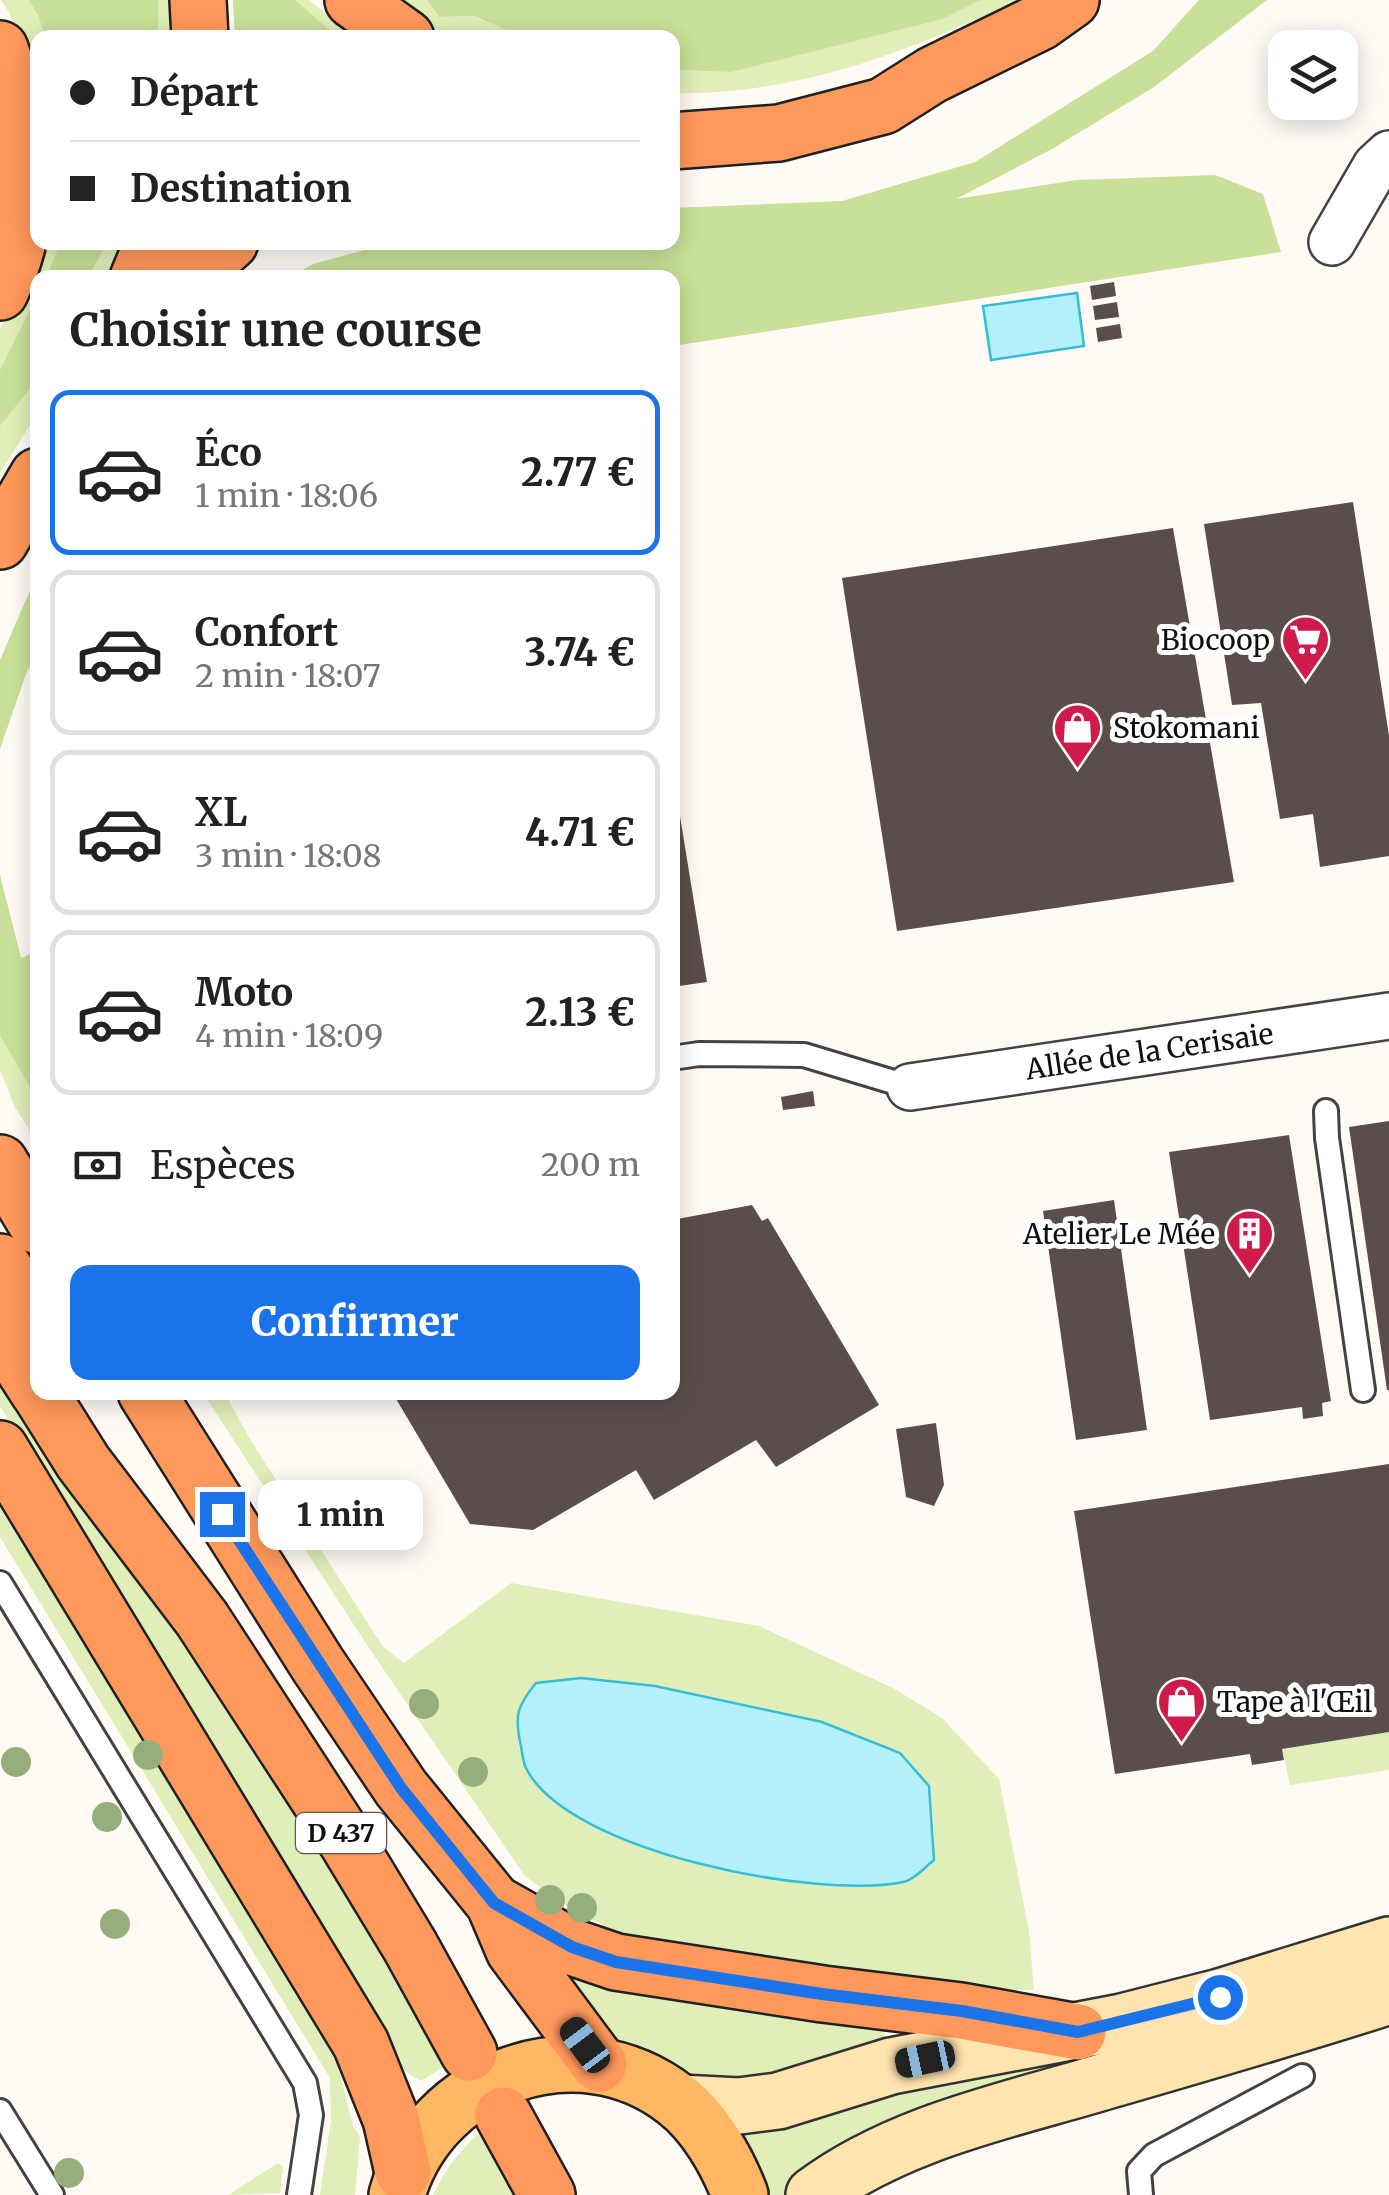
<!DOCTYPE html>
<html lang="fr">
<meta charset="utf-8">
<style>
:root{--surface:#fff;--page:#f2f2f2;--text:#222;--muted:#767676;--line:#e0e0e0;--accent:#1a73e8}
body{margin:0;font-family:Merriweather,serif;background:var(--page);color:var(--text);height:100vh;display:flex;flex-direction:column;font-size:38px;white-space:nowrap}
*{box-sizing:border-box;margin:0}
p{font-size:32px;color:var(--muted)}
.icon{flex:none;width:55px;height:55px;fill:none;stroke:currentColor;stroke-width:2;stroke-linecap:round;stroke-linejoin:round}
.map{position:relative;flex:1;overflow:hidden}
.details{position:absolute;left:30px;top:270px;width:650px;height:1130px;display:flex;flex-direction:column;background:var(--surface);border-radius:20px;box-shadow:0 5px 25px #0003}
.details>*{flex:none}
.top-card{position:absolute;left:30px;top:30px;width:650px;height:220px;border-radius:20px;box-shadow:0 5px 25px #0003;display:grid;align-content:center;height:220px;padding:0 40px;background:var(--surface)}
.tools{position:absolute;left:1268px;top:30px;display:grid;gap:20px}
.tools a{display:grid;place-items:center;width:90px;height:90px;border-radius:20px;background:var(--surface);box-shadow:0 5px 25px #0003;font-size:50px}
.end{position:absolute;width:45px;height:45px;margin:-22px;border:12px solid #1a73e8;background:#fff;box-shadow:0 0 0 5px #fff}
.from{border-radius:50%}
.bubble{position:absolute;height:70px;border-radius:20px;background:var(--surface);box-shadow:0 5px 25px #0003;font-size:32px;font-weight:800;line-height:70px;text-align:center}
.car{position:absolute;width:30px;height:60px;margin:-30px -15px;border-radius:12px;box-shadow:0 0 8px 2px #0007;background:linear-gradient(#222 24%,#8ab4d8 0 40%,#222 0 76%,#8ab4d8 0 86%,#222 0)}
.top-card b{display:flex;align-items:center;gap:35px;height:95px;font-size:38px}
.top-card b+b{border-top:2px solid var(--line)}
.top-card i{width:25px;height:25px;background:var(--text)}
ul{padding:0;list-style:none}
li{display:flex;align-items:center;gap:30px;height:165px;margin:0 20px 15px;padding:0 20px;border:5px solid var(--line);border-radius:20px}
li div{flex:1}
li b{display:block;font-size:38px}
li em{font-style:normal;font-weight:800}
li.selected{border-color:var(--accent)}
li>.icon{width:90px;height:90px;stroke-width:1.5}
h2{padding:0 40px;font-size:45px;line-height:120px}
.pay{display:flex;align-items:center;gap:25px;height:110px;padding:0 40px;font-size:38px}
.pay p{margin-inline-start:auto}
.cta{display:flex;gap:20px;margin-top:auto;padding:20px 40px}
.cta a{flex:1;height:115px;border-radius:20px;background:var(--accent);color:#fff;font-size:40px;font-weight:800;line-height:115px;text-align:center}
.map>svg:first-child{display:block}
</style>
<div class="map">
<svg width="1389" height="2195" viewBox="0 0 1389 2195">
<rect width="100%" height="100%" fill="#fffaf4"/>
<g fill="#e0eeb9" fill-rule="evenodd">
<path d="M1,0H29L38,15L45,37L38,38L37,92C30,58 20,28 1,0Z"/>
<path d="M158,0H180V37L158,38Z"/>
<path d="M295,0H309L355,37H338Z"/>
<path d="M385,0H427L439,17L473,16L522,37H450Z"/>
<path d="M981,0H1017C910,52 793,96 673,93V70L732,72L943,19Z"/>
<path d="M38,243H60L46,277L38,278L37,295L0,370V328L15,306Z"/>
<path d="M107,243H129L113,277L89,278Z"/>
<path d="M37,380V414L0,473V426Z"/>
<path d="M0,1036L37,1099V1142L15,1107L0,1070Z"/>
<path d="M0,1358L349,1899L443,2067L421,2081L406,2072L393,2054L0,1406Z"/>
<path d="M203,1393H225L248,1436L383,1647L404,1663L511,1583L759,1626L893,1688L942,1718L999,1779L1029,1931L1034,1990H997L625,1936L570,1909L525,1876L371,1651ZM581,1678L655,1686L929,1786L934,1826V1859L536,1683Z"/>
<path d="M0,1498L332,2042L353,2126L360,2137L355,2195H320L331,2120L330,2078L0,1537Z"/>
<path d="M1389,1732V1770L1290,1785L1282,1749Z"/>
<path d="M537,1944L890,2020L884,2031V2045L791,2075L699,2082L603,2038Z"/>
<path d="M1024,2064L1030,2068V2077L790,2195H761L727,2130L868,2095Z"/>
<path d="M486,2127L516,2195H433C446,2167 463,2146 486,2127Z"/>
<path d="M278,2163L283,2167L280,2193L228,2195Z"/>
</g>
<g fill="#c8e097">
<path d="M29,0H158V37H45L38,15Z"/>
<path d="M233,0H295L338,37H235Z"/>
<path d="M427,0H981L943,19L732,72L673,70L672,38L522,37L474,16L439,17Z"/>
<path d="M1199,0H1267L1154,87L1052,149L956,199L1077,180L1215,175L1263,194L1281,252L673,346L672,278L290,277L313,264L390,243L672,242L673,208L842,201L975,162L1153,51Z"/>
<path d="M60,243V242L107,243L89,277H46Z"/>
<path d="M37,295V380L0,426V370Z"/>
<path d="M37,574V655L27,671L0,749V660Z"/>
<path d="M0,875L21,958L34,952L37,963V1099L0,1036Z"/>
</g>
<g fill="#b4f0fb" stroke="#35bcd8" stroke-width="2.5">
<path d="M1077,293L1084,346L991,360L983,306Z"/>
<path d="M581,1678L655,1686L822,1722L900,1753L929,1786L934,1860C925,1867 914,1880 903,1882C818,1900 567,1852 526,1768C523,1762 522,1752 521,1746C514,1716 517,1706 536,1683Z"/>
</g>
<g fill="#5a4e4c">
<path d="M1114,282L1116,296L1092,300L1090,286Z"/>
<path d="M1117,302L1119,317L1095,320L1093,306Z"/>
<path d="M1120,324L1122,338L1098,342L1096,328Z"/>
<path d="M1353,502L1389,736V856L1320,867L1313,814L1280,819L1261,703L1232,705L1204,524Z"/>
<path d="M1173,528L1234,882L897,931L842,578Z"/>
<path d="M672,767L707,982L672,987Z"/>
<path d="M813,1091L815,1106L783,1110L781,1097Z"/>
<path d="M1389,1121V1390H1387L1349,1127Z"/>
<path d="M1289,1135L1331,1401L1322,1403L1323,1416L1303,1419L1302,1407L1210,1420L1169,1152Z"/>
<path d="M1114,1200L1147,1430L1076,1440L1043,1211Z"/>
<path d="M752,1205L762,1221L768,1218L879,1405L776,1467L756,1440L654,1500L636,1470L533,1530L470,1524L392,1392H672V1220Z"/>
<path d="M936,1423L944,1485L934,1506L906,1497L896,1429Z"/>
<path d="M1389,1464V1732L1282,1749L1284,1760L1252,1765L1250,1754L1115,1774L1074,1511Z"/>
</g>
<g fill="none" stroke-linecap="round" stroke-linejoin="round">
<defs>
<g id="service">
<path d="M672,1058L699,1054L804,1055L910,1087"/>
<path d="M1326,1111L1327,1138L1363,1390"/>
<path d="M0,1583L305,2083L311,2115L299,2195"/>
<path d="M0,2111L52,2195"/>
<path d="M1141,2195L1139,2171L1154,2155L1302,2076"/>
</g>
<g id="minor">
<path d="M1332,242L1376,166L1389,154"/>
<path id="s1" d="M910,1087L1389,1016"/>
</g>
<g id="secondary">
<path d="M680,2103L739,2106L778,2101L891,2066L1122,2022L1220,1997L1389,1945"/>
<path d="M814,2195C892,2137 991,2114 1082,2088C1185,2058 1287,2029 1389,1996"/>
</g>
<path id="primary" d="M397,2195C430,2077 577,2023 676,2100C705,2122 727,2161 740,2195"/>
<g id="trunk">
<path d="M198,0L200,38"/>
<path d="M353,0L406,38"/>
<path d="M0,49C30,129 38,213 0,292"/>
<path d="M672,141L779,133L883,106L932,75L1040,22L1071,0"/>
<path d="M138,278L153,242"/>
<path d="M188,278L230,242"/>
<path d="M0,541L38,476"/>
<path d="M0,1163L38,1226"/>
<path d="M0,1262L38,1320"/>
<path d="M0,1332L38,1391"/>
<path d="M39,1392L83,1462L202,1619L347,1842L410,1946L469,2053"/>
<path d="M146,1392L318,1665L401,1788L494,1903L514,1950L599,2064"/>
<path d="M0,1449L361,2044L391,2119L403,2172"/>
<path d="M494,1903L572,1947L616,1962L823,1994L961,2011L1078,2032"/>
<path d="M503,2115L547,2195"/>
</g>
</defs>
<use href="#service" stroke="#434343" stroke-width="28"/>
<use href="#minor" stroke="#434343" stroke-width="50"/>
<use href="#secondary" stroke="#323232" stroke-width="60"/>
<use href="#primary" stroke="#212121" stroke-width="60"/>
<use href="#trunk" stroke="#212121" stroke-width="60"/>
<use href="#service" stroke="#fff" stroke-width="22"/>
<use href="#minor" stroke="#fff" stroke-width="45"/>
<use href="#secondary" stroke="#ffe4af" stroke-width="55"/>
<use href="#primary" stroke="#ffb764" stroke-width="55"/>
<use href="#trunk" stroke="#ff985b" stroke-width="55"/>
</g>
<g fill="#95ae7c">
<circle cx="424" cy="1704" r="15"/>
<circle cx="148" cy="1755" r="15"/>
<circle cx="16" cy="1762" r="15"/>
<circle cx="473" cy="1772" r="15"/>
<circle cx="107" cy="1817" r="15"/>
<circle cx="550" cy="1900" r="15"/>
<circle cx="582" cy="1908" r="15"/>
<circle cx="115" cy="1924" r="15"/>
<circle cx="69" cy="2173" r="15"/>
</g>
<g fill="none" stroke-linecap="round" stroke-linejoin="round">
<path stroke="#1a73e8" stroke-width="12" d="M222,1514L401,1788L494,1903L572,1947L616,1962L822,1994L962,2011L1078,2032L1220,1997"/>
</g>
<defs>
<symbol id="supermarket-pin" viewBox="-11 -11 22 30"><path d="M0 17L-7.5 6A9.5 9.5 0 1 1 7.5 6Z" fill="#ce1b4c" stroke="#fff"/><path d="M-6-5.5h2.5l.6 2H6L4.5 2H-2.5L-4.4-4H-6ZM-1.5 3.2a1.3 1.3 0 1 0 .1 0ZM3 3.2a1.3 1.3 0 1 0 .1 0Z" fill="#fff"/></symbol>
<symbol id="shop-pin" viewBox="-11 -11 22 30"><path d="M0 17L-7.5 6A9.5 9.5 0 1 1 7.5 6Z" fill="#ce1b4c" stroke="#fff"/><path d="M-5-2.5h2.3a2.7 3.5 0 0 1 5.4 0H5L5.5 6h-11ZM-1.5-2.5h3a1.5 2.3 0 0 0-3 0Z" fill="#fff"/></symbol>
<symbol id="building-pin" viewBox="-11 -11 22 30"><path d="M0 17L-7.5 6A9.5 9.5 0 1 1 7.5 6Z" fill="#ce1b4c" stroke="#fff"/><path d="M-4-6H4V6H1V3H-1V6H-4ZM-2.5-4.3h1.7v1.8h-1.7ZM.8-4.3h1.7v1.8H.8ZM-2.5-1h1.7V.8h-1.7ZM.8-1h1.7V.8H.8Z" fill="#fff"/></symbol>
</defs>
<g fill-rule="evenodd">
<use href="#supermarket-pin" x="1278" y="612" width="55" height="75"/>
<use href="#shop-pin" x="1050" y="700" width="55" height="75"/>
<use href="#building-pin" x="1222" y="1206" width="55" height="75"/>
<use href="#shop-pin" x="1154" y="1674" width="55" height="75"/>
</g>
<g text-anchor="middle" stroke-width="10" stroke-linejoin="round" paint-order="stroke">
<rect fill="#fff" stroke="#585858" stroke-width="2.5" x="296" y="1813" width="90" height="40" rx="8"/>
<g font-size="25" font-weight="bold" fill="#101010">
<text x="341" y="1842">D 437</text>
</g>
<g font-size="28" fill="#101010" stroke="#fff" text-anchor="end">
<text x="1270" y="650">Biocoop</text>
<text x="1113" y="738" text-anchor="start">Stokomani</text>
<text x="1215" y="1244">Atelier Le Mée</text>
<text x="1217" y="1712" text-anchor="start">Tape à l'Œil</text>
</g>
<g font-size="28" fill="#101010" stroke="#fff">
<text dy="10" stroke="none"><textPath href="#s1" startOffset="242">Allée de la Cerisaie</textPath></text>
</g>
</g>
</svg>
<div class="tools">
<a><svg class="icon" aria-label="layers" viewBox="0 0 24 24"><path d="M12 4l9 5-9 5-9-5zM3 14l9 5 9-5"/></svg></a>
</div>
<i class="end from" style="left:1220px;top:1997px"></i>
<i class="end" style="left:222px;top:1514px"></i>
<div class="bubble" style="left:258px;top:1480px;width:165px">1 min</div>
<i class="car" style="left:585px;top:2045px;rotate:323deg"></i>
<i class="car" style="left:925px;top:2059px;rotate:258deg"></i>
<div class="top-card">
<b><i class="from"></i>Départ</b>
<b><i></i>Destination</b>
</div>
<section class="details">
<h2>Choisir une course</h2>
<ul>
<li class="selected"><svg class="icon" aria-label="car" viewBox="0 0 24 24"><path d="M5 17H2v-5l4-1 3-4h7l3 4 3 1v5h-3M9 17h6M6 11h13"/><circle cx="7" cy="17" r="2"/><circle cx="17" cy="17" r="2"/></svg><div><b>Éco</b><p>1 min · 18:06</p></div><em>2.77 €</em></li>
<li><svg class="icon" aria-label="car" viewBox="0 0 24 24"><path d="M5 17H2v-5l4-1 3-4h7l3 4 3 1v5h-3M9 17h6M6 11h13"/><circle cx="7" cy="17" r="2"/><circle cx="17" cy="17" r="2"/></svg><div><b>Confort</b><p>2 min · 18:07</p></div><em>3.74 €</em></li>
<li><svg class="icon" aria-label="car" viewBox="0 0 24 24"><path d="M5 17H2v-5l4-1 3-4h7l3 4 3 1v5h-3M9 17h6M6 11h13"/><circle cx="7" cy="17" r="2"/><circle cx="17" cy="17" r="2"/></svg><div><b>XL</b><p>3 min · 18:08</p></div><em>4.71 €</em></li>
<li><svg class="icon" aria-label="car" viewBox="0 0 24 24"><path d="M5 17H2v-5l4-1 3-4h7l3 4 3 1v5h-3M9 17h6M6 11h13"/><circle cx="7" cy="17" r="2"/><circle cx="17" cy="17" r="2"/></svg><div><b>Moto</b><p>4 min · 18:09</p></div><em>2.13 €</em></li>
</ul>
<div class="pay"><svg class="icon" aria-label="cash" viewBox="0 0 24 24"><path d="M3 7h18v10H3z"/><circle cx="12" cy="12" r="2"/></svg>Espèces<p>200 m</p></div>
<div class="cta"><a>Confirmer</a></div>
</section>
</div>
